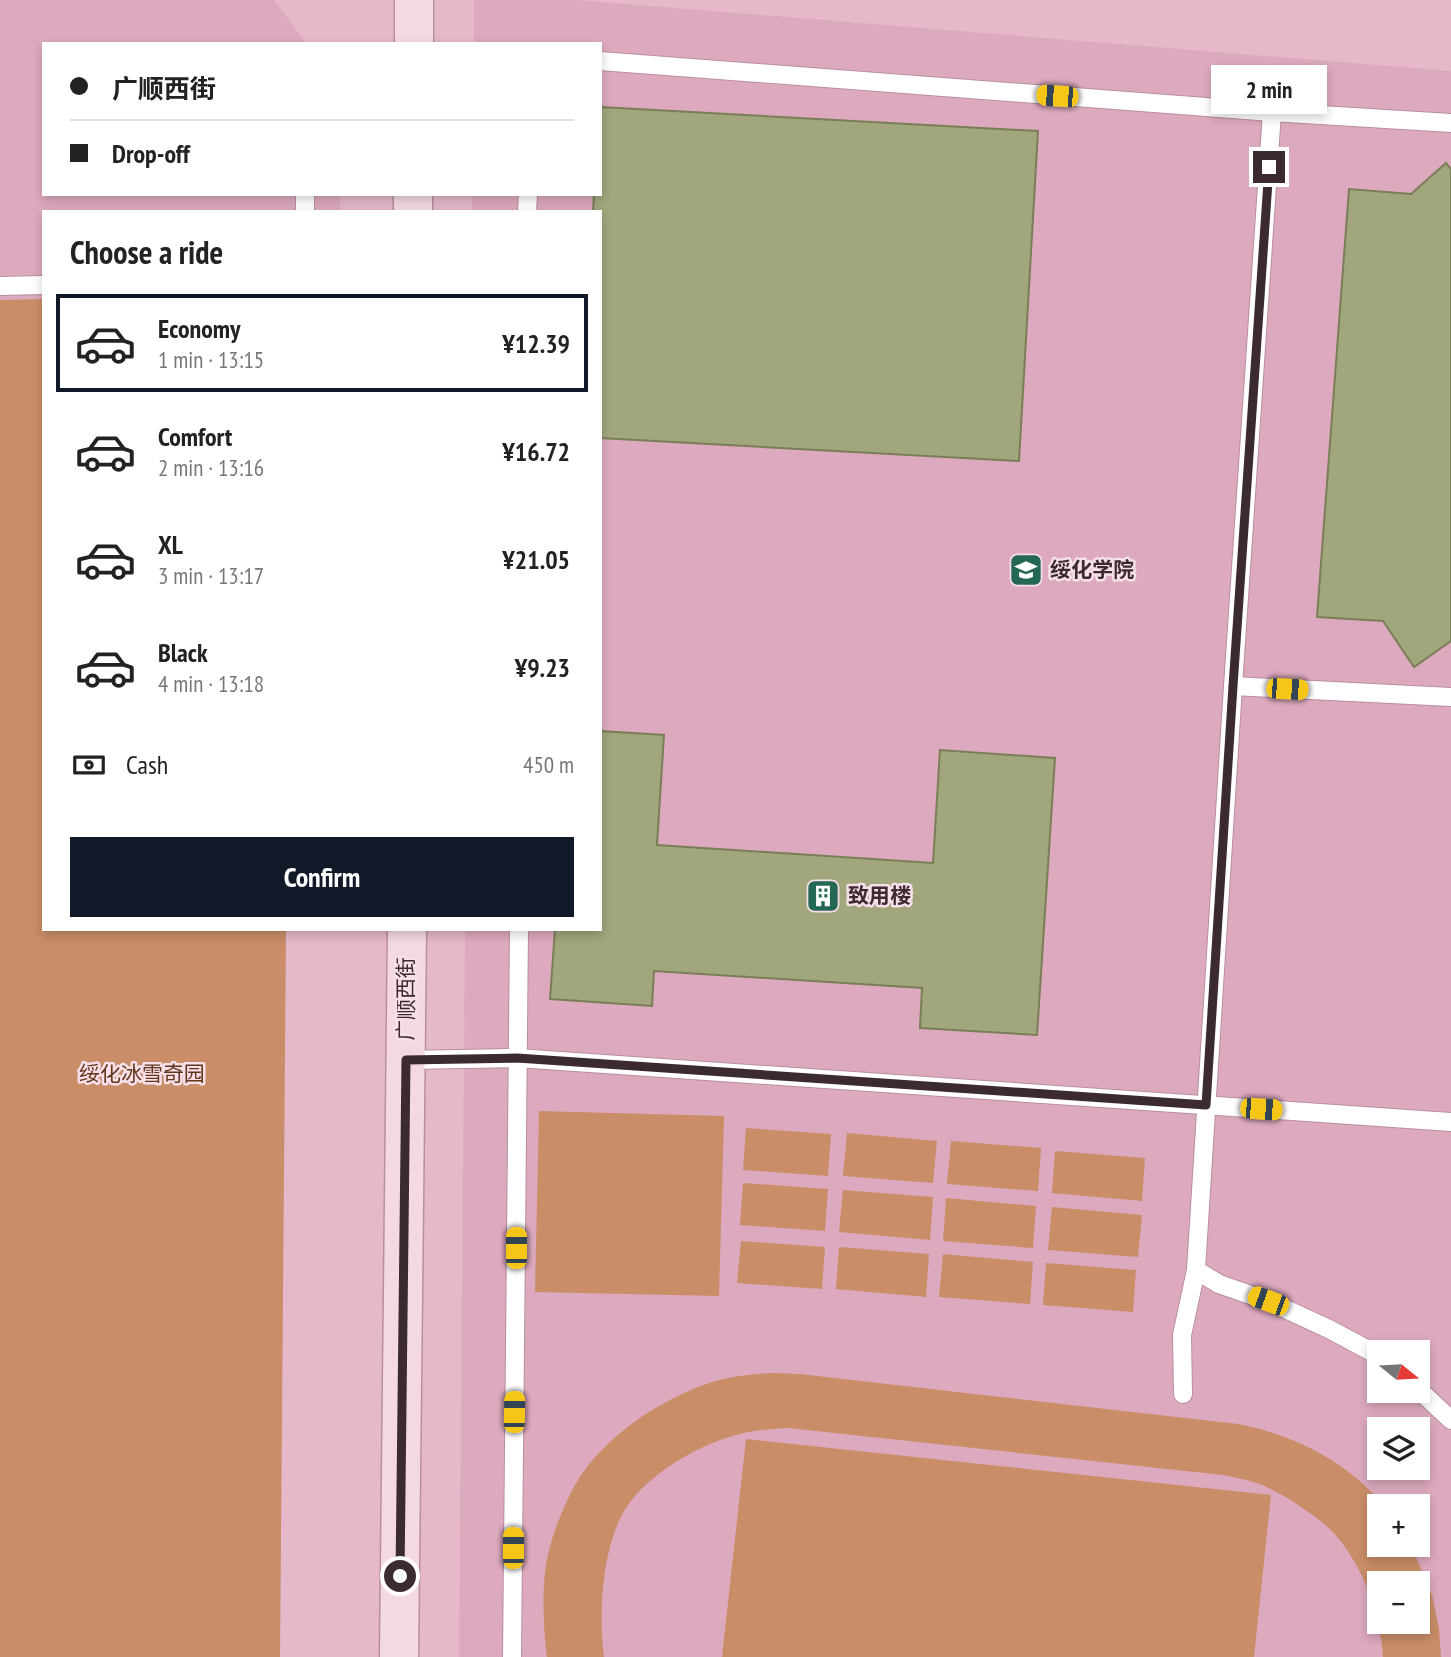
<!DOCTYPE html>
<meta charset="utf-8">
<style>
:root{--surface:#fff;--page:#f2f2f2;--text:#222;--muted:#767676;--line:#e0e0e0;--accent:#111827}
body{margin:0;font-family:"PT Sans Narrow","Noto Sans SC",sans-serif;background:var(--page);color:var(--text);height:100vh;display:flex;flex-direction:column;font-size:26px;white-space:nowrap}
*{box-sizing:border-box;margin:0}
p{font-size:23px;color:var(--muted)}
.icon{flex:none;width:38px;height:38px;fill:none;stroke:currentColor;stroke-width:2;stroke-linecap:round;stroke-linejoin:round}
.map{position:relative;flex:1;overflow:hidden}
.side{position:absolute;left:42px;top:210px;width:560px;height:721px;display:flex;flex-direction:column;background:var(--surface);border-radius:0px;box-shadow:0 4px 10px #0003}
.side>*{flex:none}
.banner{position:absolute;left:42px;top:42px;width:560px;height:154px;border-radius:0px;box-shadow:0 4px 10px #0003;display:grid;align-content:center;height:154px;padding:0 28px;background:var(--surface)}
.needle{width:46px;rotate:108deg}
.controls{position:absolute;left:1367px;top:1340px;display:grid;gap:14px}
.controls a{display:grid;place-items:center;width:63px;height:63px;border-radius:0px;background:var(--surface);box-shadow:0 4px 10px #0003;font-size:35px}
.end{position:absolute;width:32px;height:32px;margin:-16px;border:9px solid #3b2a31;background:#fff;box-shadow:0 0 0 4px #fff}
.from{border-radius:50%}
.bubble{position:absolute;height:49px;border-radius:0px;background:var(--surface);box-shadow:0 4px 10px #0003;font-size:23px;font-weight:800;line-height:49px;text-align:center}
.car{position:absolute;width:21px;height:42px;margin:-21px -10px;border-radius:9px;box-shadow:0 0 5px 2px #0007;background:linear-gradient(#f5c518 24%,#345 0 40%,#f5c518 0 76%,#345 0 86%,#f5c518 0)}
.banner b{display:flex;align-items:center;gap:24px;height:66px;font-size:26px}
.banner b+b{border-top:2px solid var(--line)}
.banner i{width:18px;height:18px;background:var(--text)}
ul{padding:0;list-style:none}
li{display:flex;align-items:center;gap:21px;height:98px;margin:0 14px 10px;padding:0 14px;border:4px solid transparent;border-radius:0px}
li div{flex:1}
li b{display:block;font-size:26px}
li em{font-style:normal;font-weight:800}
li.selected{border-color:var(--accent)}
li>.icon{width:63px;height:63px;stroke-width:1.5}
h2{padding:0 28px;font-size:32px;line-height:84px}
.pay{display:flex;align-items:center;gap:18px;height:77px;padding:0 28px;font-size:26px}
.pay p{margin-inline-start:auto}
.primary-button{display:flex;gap:14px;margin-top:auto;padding:14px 28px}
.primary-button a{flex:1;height:80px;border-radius:0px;background:var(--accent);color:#fff;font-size:28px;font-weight:800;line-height:80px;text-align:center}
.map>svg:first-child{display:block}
</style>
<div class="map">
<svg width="1451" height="1657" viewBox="0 0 1451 1657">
<rect width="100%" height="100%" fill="#e5b8ca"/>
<g fill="#dda9be" fill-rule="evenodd">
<path d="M0,0H274L307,44H44V194H340V212H44V299L0,300Z"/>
<path d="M474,0H577L1451,71V1657H459L465,929H600V212H472V194H600V44H474ZM1379,1353H1418V1391H1379ZM1379,1430H1418V1468H1379ZM1379,1507H1418V1545H1379ZM1379,1584H1418V1622H1379Z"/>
</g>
<g fill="#c98d67" fill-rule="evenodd">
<path d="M44,299V929H286L280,1657H0V300Z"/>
<path d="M539,1111L724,1116L719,1296L535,1292Z"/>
<path d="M746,1128L831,1134L828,1176L743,1170Z"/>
<path d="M847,1133L937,1141L933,1183L843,1176Z"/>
<path d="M951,1141L1041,1148L1038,1191L947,1184Z"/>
<path d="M1055,1151L1145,1158L1142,1201L1052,1193Z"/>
<path d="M743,1183L828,1189L825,1231L740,1225Z"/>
<path d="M843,1190L933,1197L930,1240L839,1232Z"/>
<path d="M946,1198L1036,1206L1033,1248L943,1241Z"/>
<path d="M1052,1207L1142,1215L1138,1257L1048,1250Z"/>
<path d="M741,1241L825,1247L822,1289L737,1283Z"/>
<path d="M839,1247L929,1254L926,1297L836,1289Z"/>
<path d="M943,1254L1033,1262L1030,1304L939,1297Z"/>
<path d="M1046,1263L1136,1270L1133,1312L1043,1305Z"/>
<path d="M773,1373L800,1374L1238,1424C1295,1435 1348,1462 1385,1507H1379V1545H1411L1432,1595L1439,1629L1441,1657H1383C1380,1615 1365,1571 1338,1538C1329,1526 1314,1516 1301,1507C1287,1497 1271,1488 1254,1482C1244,1479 1233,1477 1223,1475L788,1428C772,1429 755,1430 740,1434C702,1443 655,1470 631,1501C602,1537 598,1613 604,1657H547C543,1626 541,1580 549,1550C554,1530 565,1503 575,1485C602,1438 659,1400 709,1383C730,1376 752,1374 773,1373ZM1379,1584H1418V1622H1379Z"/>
<path d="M746,1439L1271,1495L1254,1657H722Z"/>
</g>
<g fill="#a1a67d" stroke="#7a7e57" stroke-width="2">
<path d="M600,107L1038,131L1019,461L600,438V212H593L594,194H600Z"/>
<path d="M1446,163L1451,169V641L1414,667L1383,621L1317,617L1349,189L1411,194Z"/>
<path d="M600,731L664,735L657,845L933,863L940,750L1055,758L1037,1035L920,1028L922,988L654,971L652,1006L550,999L555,929H600Z"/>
</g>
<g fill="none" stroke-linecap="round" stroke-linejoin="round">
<defs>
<g id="service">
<path d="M600,61L1272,112L1451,123"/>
<path d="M1272,112L1233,686L1196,1270L1219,1284L1268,1301L1329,1329L1372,1352L1379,1357"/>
<path d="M305,194V212"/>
<path d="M527,212L528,194"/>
<path d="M0,286L44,285"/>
<path d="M1233,686L1451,697"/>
<path d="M406,1060L517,1058L1451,1122"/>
<path d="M1418,1389L1451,1420"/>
<path d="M1183,1394L1182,1335L1196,1270"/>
<path d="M512,1657L519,929"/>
</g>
<g id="secondary">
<path d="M414,44V0"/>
<path d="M413,212V194"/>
<path d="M399,1657L407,929"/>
</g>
</defs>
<use href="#service" stroke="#b98ea0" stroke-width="20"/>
<use href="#secondary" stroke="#b98ea0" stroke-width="41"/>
<use href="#service" stroke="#fff" stroke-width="18"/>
<use href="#secondary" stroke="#f4d9e5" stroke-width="38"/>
</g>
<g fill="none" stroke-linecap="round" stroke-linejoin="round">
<path stroke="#3b2a31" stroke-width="9" d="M400,1576L406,1060L517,1058L1206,1105L1233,686L1269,167"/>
</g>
<defs>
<symbol id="university-square" viewBox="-11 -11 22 22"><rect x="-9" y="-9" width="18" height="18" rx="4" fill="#256755" stroke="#f7e0e9"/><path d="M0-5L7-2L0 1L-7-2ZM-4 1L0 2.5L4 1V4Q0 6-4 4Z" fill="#fff"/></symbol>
<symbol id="building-square" viewBox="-11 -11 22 22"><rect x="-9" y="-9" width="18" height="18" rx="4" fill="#256755" stroke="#f7e0e9"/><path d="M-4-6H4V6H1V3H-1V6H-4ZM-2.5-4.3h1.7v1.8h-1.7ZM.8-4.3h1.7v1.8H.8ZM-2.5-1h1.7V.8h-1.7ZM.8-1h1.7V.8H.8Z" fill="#fff"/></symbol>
</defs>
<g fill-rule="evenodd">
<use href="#university-square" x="1007" y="551" width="38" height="38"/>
<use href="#building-square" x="804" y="877" width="38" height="38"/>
</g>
<g text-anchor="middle" stroke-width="5" stroke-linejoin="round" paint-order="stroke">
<g font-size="21" font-weight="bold" fill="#3b2a31" stroke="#f7e0e9" text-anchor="start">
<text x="1050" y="577">绥化学院</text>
<text x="848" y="903">致用楼</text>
</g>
<g font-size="21" fill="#3b2a31" stroke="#f7e0e9">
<text transform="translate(406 999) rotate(-90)" y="7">广顺西街</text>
</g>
<g font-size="21" fill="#613618" stroke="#f7e0e9">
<text x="142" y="1081">绥化冰雪奇园</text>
</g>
</g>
</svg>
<div class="controls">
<a><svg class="needle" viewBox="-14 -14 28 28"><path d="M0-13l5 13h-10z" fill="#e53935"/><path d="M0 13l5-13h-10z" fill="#767676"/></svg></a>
<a><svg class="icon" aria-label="layers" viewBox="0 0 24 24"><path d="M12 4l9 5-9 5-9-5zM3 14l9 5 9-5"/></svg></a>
<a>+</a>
<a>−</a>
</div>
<i class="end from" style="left:400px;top:1576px"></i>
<i class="end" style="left:1269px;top:167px"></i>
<div class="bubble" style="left:1211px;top:65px;width:116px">2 min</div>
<i class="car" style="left:1057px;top:96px;rotate:274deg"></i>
<i class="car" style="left:1287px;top:689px;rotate:93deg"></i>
<i class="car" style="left:1261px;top:1109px;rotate:94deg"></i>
<i class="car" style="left:516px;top:1248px;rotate:0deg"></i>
<i class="car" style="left:1268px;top:1301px;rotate:290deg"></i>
<i class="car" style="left:514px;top:1412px;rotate:1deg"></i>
<i class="car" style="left:513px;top:1548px;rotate:0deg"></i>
<div class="banner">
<b><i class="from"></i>广顺西街</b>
<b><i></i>Drop-off</b>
</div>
<section class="side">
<h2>Choose a ride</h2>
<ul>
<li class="selected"><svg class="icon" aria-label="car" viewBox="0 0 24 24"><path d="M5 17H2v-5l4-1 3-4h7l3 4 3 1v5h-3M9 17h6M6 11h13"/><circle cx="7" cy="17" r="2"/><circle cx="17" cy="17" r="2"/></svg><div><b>Economy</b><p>1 min · 13:15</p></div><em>¥12.39</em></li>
<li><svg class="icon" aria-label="car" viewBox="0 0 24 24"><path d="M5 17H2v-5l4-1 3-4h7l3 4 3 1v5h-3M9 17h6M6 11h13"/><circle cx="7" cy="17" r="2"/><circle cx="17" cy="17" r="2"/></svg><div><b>Comfort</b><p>2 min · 13:16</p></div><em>¥16.72</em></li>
<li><svg class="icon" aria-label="car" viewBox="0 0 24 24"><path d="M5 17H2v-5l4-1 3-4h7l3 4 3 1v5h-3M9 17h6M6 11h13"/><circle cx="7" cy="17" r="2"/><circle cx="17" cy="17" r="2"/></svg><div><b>XL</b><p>3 min · 13:17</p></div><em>¥21.05</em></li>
<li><svg class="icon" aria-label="car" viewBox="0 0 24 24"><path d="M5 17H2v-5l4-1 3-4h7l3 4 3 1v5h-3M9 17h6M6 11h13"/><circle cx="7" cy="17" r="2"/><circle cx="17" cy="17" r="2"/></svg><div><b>Black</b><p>4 min · 13:18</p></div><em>¥9.23</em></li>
</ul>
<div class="pay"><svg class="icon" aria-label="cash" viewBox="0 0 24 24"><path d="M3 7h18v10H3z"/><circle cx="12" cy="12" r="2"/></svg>Cash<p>450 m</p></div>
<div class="primary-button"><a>Confirm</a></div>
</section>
</div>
